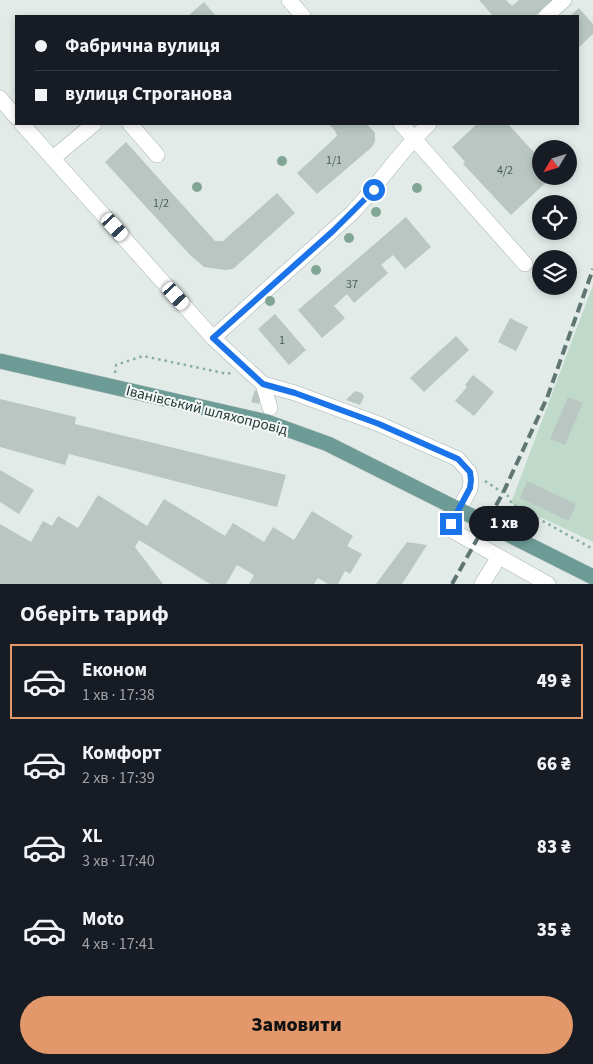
<!DOCTYPE html>
<html lang="uk">
<meta charset="utf-8">
<style>
:root{--surface:#171b24;--page:#242831;--text:#f1f3f6;--muted:#9ea1a6;--line:#363941;--accent:#e2986a}
body{margin:0;font-family:"Source Sans 3",sans-serif;background:var(--page);color:var(--text);height:100vh;display:flex;flex-direction:column;font-size:19px;white-space:nowrap}
*{box-sizing:border-box;margin:0}
p{font-size:16px;color:var(--muted)}
.icon{flex:none;width:28px;height:28px;fill:none;stroke:currentColor;stroke-width:2;stroke-linecap:round;stroke-linejoin:round}
.map{position:relative;height:584px;overflow:hidden}
.side{display:flex;flex-direction:column;background:var(--surface);flex:1}
.side>*{flex:none}
.top-card{position:absolute;left:15px;top:15px;width:564px;height:110px;border-radius:0px;box-shadow:0 2px 8px #0003;display:grid;align-content:center;height:110px;padding:0 20px;background:var(--surface)}
.needle{width:32px;rotate:232deg}
.controls{position:absolute;left:532px;top:140px;display:grid;gap:10px}
.controls a{display:grid;place-items:center;width:45px;height:45px;border-radius:50%;background:var(--surface);box-shadow:0 2px 8px #0003;font-size:25px}
.end{position:absolute;width:22px;height:22px;margin:-11px;border:6px solid #1a73e8;background:#fff;box-shadow:0 0 0 2px #fff}
.from{border-radius:50%}
.bubble{position:absolute;height:35px;border-radius:18px;background:var(--surface);box-shadow:0 2px 8px #0003;font-size:16px;font-weight:800;line-height:35px;text-align:center}
.car{position:absolute;width:15px;height:30px;margin:-15px -8px;border-radius:6px;box-shadow:0 0 4px 1px #0007;background:linear-gradient(#fff 24%,#345 0 40%,#fff 0 76%,#345 0 86%,#fff 0)}
.top-card b{display:flex;align-items:center;gap:18px;height:48px;font-size:19px}
.top-card b+b{border-top:1px solid var(--line)}
.top-card i{width:12px;height:12px;background:var(--text)}
ul{padding:0;list-style:none}
li{display:flex;align-items:center;gap:15px;height:75px;margin:0 10px 8px;padding:0 10px;border:2px solid transparent;border-radius:0px}
li div{flex:1}
li b{display:block;font-size:19px}
li em{font-style:normal;font-weight:800}
li.active{border-color:var(--accent)}
li>.icon{width:45px;height:45px;stroke-width:1.5}
h2{padding:0 20px;font-size:22px;line-height:60px}
.button{display:flex;gap:10px;margin-top:auto;padding:10px 20px}
.button a{flex:1;height:58px;border-radius:30px;background:var(--accent);color:#111;font-size:20px;font-weight:800;line-height:58px;text-align:center}
.map>svg:first-child{display:block}
</style>
<div class="map">
<svg width="593" height="584" viewBox="0 0 593 584">
<rect width="100%" height="100%" fill="#e3ebe9"/>
<path fill="#bfdaca" d="M593,285V542L511,503Z"/>
<g fill="#b9c6c2">
<path d="M479,0H506L512,6L519,0H553L535,16H493Z"/>
<path d="M204,2L216,16H188Z"/>
<path d="M579,8L593,24V34L578,48V16H570Z"/>
<path d="M329,124H367L375,133V141L372,147L317,194L297,173L337,136L335,131Z"/>
<path d="M477,124H508L541,160V176H553L511,215L463,164L465,162L452,147Z"/>
<path d="M126,142L215,241H223L277,193L295,213L233,269L225,270L204,267L190,255L105,162Z"/>
<path d="M406,217L431,247L405,269L393,255L381,265L388,273L354,303L347,294L334,306L345,318L322,338L298,310Z"/>
<path d="M275,314L306,350L289,365L258,329Z"/>
<path d="M510,318L528,327L516,351L498,342Z"/>
<path d="M456,336L469,350L424,392L410,378Z"/>
<path d="M473,375L494,392L474,416L455,401L467,387L465,385Z"/>
<path d="M255,390L262,392L259,404L251,402Z"/>
<path d="M355,391L362,393L364,397L360,405L346,400Z"/>
<path d="M568,397L583,403L565,445L550,439Z"/>
<path d="M0,399L76,417L75,424L286,475L277,507L69,454L65,465L0,447Z"/>
<path d="M0,470L34,490L19,514L0,502Z"/>
<path d="M527,481L576,504L569,521L520,498Z"/>
<path d="M98,495L147,526L164,499L225,536L233,523L264,542L273,527L294,540L312,511L353,536L347,546L362,554L350,574L345,571L338,584H328L318,578L314,584H249L254,575L237,565L226,584H210L139,540L135,547L163,584H0V524L31,542L43,521L52,526L58,516L78,528Z"/>
<path d="M407,542L427,545L402,584H376Z"/>
</g>
<g fill="none" stroke-linecap="round" stroke-linejoin="round">
<defs>
<g id="minor">
<path d="M289,0L303,16"/>
<path d="M546,16L564,0"/>
<path d="M0,98L16,117"/>
<path d="M22,124L213,338L263,384L295,393L379,424L458,459L469,472L471,480L470,489L451,524L453,531L548,584"/>
<path d="M130,124L157,155"/>
<path d="M401,124L525,264"/>
<path d="M53,158L94,124"/>
<path d="M213,338L352,213C379,184 401,150 429,124"/>
<path d="M263,384L270,408"/>
<path d="M482,584L499,557"/>
</g>
</defs>
<use href="#minor" stroke="#a6b3b0" stroke-width="16"/>
<g stroke="#87aba5" stroke-width="2.5" stroke-dasharray="2.5 4" stroke-linecap="butt">
<path d="M115,373L116,365L143,356L228,374L231,372"/>
<path d="M485,481L508,496L512,504L593,549"/>
</g>
<use href="#minor" stroke="#fff" stroke-width="15"/>
<path stroke="#5f7673" stroke-width="4" stroke-dasharray="10 5" stroke-linecap="butt" d="M452,584L503,493L547,398L593,269"/>
<defs>
<path id="major-bridge" d="M0,361L267,422L328,444L593,577"/>
</defs>
<use href="#major-bridge" stroke="#c2c8c7" stroke-width="16" stroke-linecap="butt"/>
<use href="#major-bridge" stroke="#6d9c96" stroke-width="15"/>
</g>
<g fill="#82a695">
<circle cx="282" cy="161" r="5"/>
<circle cx="197" cy="187" r="5"/>
<circle cx="417" cy="188" r="5"/>
<circle cx="376" cy="212" r="5"/>
<circle cx="349" cy="238" r="5"/>
<circle cx="316" cy="270" r="5"/>
<circle cx="270" cy="301" r="5"/>
</g>
<g fill="none" stroke-linecap="round" stroke-linejoin="round">
<path stroke="#1a73e8" stroke-width="6" d="M374,190L333,231L213,338L263,384L295,393L379,424L458,459L470,472L471,480L470,488L451,524"/>
</g>
<g text-anchor="middle" stroke-width="4" stroke-linejoin="round" paint-order="stroke">
<g font-size="12" fill="#4a5e5a">
<text x="334" y="164">1/1</text>
<text x="505" y="174">4/2</text>
<text x="161" y="207">1/2</text>
<text x="352" y="288">37</text>
<text x="282" y="344">1</text>
</g>
<g font-size="15" fill="#253b38" stroke="#f3f8f6">
<text transform="translate(207 410) rotate(14)" y="5">Іванівський шляхопровід</text>
</g>
</g>
</svg>
<div class="controls">
<a><svg class="needle" viewBox="-14 -14 28 28"><path d="M0-13l5 13h-10z" fill="#e53935"/><path d="M0 13l5-13h-10z" fill="#9ea1a6"/></svg></a>
<a><svg class="icon" aria-label="locate" viewBox="0 0 24 24"><circle cx="12" cy="12" r="6"/><path d="M12 2v4M12 18v4M2 12h4M18 12h4"/></svg></a>
<a><svg class="icon" aria-label="layers" viewBox="0 0 24 24"><path d="M12 4l9 5-9 5-9-5zM3 14l9 5 9-5"/></svg></a>
</div>
<i class="end from" style="left:374px;top:190px"></i>
<i class="end" style="left:451px;top:524px"></i>
<div class="bubble" style="left:469px;top:506px;width:70px">1 хв</div>
<i class="car" style="left:115px;top:227px;rotate:138deg"></i>
<i class="car" style="left:176px;top:296px;rotate:138deg"></i>
<div class="top-card">
<b><i class="from"></i>Фабрична вулиця</b>
<b><i></i>вулиця Строганова</b>
</div>
</div>
<section class="side">
<h2>Оберіть тариф</h2>
<ul>
<li class="active"><svg class="icon" aria-label="car" viewBox="0 0 24 24"><path d="M5 17H2v-5l4-1 3-4h7l3 4 3 1v5h-3M9 17h6M6 11h13"/><circle cx="7" cy="17" r="2"/><circle cx="17" cy="17" r="2"/></svg><div><b>Економ</b><p>1 хв · 17:38</p></div><em>49 ₴</em></li>
<li><svg class="icon" aria-label="car" viewBox="0 0 24 24"><path d="M5 17H2v-5l4-1 3-4h7l3 4 3 1v5h-3M9 17h6M6 11h13"/><circle cx="7" cy="17" r="2"/><circle cx="17" cy="17" r="2"/></svg><div><b>Комфорт</b><p>2 хв · 17:39</p></div><em>66 ₴</em></li>
<li><svg class="icon" aria-label="car" viewBox="0 0 24 24"><path d="M5 17H2v-5l4-1 3-4h7l3 4 3 1v5h-3M9 17h6M6 11h13"/><circle cx="7" cy="17" r="2"/><circle cx="17" cy="17" r="2"/></svg><div><b>XL</b><p>3 хв · 17:40</p></div><em>83 ₴</em></li>
<li><svg class="icon" aria-label="car" viewBox="0 0 24 24"><path d="M5 17H2v-5l4-1 3-4h7l3 4 3 1v5h-3M9 17h6M6 11h13"/><circle cx="7" cy="17" r="2"/><circle cx="17" cy="17" r="2"/></svg><div><b>Moto</b><p>4 хв · 17:41</p></div><em>35 ₴</em></li>
</ul>
<div class="button"><a>Замовити</a></div>
</section>
